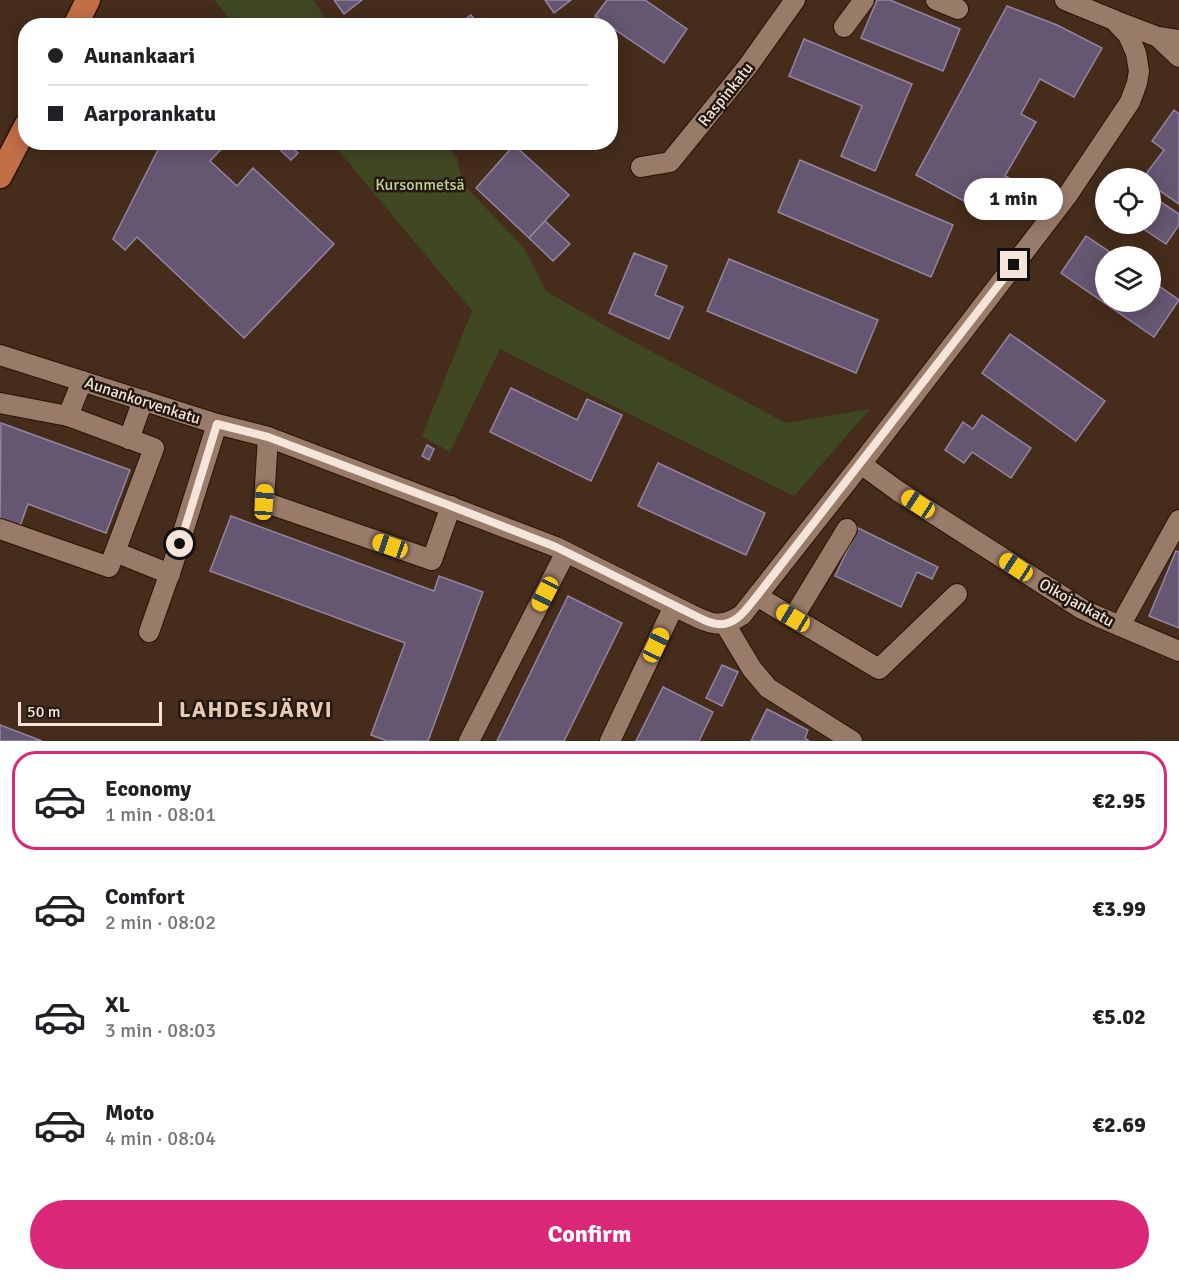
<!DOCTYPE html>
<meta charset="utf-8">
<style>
:root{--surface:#fff;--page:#f6f6f6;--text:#202124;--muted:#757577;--line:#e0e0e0;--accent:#db2777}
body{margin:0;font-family:Signika,sans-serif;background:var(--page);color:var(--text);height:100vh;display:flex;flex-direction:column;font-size:22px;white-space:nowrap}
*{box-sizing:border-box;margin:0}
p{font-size:20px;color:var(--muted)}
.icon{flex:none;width:33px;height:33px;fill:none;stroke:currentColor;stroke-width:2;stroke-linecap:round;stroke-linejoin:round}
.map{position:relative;height:741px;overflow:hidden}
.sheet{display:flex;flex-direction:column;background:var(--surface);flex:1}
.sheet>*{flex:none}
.hud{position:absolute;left:18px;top:18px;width:600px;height:132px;border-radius:24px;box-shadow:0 3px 15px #0003;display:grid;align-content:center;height:132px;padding:0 30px;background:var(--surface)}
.controls{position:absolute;left:1095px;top:168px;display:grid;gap:12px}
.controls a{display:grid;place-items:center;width:66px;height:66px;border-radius:50%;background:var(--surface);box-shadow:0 3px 15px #0003;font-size:30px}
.scale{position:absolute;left:18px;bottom:15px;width:144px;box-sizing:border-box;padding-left:6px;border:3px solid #f5e4da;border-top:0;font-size:16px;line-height:21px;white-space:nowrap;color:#f5e4da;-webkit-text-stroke:4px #231810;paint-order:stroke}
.end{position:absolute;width:27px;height:27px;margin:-14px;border:8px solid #f5e4da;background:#111;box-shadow:0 0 0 3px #111}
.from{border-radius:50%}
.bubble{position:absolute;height:42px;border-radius:21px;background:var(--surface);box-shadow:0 3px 15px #0003;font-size:20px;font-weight:700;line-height:42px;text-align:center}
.car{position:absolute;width:18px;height:36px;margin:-18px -9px;border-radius:8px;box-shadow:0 0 4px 2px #0007;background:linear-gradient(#f5c518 24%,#345 0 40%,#f5c518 0 76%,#345 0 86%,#f5c518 0)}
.hud b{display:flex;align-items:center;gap:21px;height:57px;font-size:22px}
.hud b+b{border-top:2px solid var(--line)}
.hud i{width:15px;height:15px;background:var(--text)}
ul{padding:10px 0 0;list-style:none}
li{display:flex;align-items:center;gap:18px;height:99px;margin:0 12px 9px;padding:0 18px;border:3px solid transparent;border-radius:24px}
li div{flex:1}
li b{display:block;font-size:22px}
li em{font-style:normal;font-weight:700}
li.current{border-color:var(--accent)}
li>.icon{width:54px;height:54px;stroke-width:1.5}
.action{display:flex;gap:12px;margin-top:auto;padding:12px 30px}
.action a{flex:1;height:69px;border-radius:36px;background:var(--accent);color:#fff;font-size:24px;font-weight:700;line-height:69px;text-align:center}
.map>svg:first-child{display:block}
</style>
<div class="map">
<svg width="1179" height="741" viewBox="0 0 1179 741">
<rect width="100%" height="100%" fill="#452c1b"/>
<g fill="#3f4723">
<path d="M214,0H313L330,25H235Z"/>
<path d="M332,143H441L457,157L463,184L524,248L546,291L630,340L786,423L870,409L794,496L500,349L450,452L422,436L472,311Z"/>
</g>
<g fill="#655671" stroke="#9485a2" stroke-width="1.5">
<path d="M334,0H362L344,14Z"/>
<path d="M545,0H571L554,13Z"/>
<path d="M607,0H645L687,29L664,63L595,16Z"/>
<path d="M877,0H890L960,29L943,71L861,38Z"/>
<path d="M1007,6L1057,25L1102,48L1074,97L1040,79L1021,114L1036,122L1005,176L1015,181L995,218L916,175Z"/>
<path d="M471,15L479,26H456Z"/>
<path d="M804,39L912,84L875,171L841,156L862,106L789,76Z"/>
<path d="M1174,110L1179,114V204L1150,184V178H1143L1164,150L1152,141Z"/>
<path d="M162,142H228L210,161L237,186L253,168L334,244L244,338L137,237L125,250L113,239Z"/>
<path d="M279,142H286L298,153L291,160L276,146Z"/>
<path d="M514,145L569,195L529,238L476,188Z"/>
<path d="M800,160L953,225L931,277L778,212Z"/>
<path d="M1150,195L1179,214V225L1166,244L1136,224H1150Z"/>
<path d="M545,221L570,244L553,261L529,238Z"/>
<path d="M1086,236L1116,256H1106V302H1150V280L1179,300L1154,337L1061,273Z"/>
<path d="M634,253L667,266L655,295L683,307L669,339L609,313Z"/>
<path d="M729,259L878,320L856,373L707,311Z"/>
<path d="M1010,334L1105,401L1076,441L982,373Z"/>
<path d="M511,388L577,420L587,399L622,415L591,481L490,432Z"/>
<path d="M982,415L1031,448L1011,478L972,452L964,463L945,450L963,422L973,429Z"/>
<path d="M1,423L130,470L106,533L28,504L20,526L0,519Z"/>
<path d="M427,445L434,449L429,460L422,456Z"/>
<path d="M658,463L765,513L746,555L638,506Z"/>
<path d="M231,516L434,591L439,576L483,592L428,741H387L371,735L405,643L210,571Z"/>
<path d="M858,528L938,567L932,579L917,572L901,607L835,576Z"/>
<path d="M1176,551L1179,552V628L1149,616Z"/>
<path d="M568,596L622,623L564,741H497Z"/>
<path d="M722,665L738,672L722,706L706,698Z"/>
<path d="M663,687L713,712L699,741H636Z"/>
<path d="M767,709L808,730L805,738L809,741H751Z"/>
<path d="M0,725L42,741H0Z"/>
</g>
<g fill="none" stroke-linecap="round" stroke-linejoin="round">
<defs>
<g id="minor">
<path d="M936,0L958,9"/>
<path d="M1116,21L1158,37L1179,40"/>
<path d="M844,27L864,0"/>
<path d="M1158,37L1179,57"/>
<path d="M641,167L670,162L748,66L795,0"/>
<path d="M0,355L217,424L268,437L556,547L686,612C709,623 719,630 742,615L861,464L1067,196L1130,102L1137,83L1139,71L1136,53L1128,35L1114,20L1065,0"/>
<path d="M0,403L68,416L82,381"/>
<path d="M68,416L154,448L115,552L170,574"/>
<path d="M268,437L264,502L432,560L451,506"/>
<path d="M129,439L143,400"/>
<path d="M861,464L898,491L1082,609L1099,617L1179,651"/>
<path d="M0,529L109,567L115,552"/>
<path d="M757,596L879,669L957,594"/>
<path d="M793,618L847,529"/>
<path d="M725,624L752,669L768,688L852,741"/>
<path d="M1120,626L1179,520"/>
<path d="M149,632L173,564L217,424"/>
<path d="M469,741L566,552"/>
<path d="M610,741L674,606"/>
</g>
<g id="major">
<path d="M75,26L88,0"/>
<path d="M0,176L26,126"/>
</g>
</defs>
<use href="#minor" stroke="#2a1404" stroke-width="22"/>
<use href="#major" stroke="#2a1404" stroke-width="27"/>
<use href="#minor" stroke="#997b69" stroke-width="20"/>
<use href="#major" stroke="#c26e47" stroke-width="24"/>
</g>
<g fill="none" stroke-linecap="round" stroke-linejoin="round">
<path stroke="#f5e4da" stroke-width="8" d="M180,544L217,424L268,437L451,506L556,547L704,620C709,622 714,624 718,624C736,626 747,608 757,596L1014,265"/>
</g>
<g text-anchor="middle" stroke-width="5" stroke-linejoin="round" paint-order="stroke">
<g font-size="16" fill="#f5e4da" stroke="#231810">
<text transform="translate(725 94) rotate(-51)" y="6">Raspinkatu</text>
<text transform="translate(143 400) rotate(18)" y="6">Aunankorvenkatu</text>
<text transform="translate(1077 602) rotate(29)" y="6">Oikojankatu</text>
</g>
<g font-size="16" fill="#c2d290" stroke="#231810">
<text x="420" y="190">Kursonmetsä</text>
</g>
<g font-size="22" font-weight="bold" letter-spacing="1.5" fill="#e9c9b4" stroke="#231810">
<text x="256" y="717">LAHDESJÄRVI</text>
</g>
</g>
</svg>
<div class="controls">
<a><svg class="icon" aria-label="locate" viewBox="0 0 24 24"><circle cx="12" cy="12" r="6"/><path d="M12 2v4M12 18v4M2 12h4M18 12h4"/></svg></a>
<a><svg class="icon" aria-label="layers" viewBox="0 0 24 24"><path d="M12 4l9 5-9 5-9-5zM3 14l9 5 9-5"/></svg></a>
</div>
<div class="scale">50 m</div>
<i class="end from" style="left:180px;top:544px"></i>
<i class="end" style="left:1014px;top:265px"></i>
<div class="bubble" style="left:964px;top:178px;width:99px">1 min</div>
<i class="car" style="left:264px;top:502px;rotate:4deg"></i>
<i class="car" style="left:918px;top:504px;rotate:303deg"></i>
<i class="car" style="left:390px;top:546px;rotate:289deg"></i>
<i class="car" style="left:1016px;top:567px;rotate:303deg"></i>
<i class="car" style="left:545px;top:594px;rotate:207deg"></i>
<i class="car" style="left:793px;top:618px;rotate:301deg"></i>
<i class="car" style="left:656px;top:645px;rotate:25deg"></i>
<div class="hud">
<b><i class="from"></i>Aunankaari</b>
<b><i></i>Aarporankatu</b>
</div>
</div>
<section class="sheet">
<ul>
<li class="current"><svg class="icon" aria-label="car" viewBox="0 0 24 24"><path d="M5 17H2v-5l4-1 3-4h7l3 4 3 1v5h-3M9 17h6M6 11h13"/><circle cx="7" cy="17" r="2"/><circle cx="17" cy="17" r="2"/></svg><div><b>Economy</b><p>1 min · 08:01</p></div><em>€2.95</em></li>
<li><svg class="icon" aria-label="car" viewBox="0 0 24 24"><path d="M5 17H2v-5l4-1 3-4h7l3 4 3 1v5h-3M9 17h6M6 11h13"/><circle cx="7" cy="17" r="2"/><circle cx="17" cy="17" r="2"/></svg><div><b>Comfort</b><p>2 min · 08:02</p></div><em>€3.99</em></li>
<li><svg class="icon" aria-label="car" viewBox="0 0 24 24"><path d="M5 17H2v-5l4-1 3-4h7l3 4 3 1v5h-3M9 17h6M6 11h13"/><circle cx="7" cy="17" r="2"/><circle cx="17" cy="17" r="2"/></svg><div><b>XL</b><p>3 min · 08:03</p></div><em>€5.02</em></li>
<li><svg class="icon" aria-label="car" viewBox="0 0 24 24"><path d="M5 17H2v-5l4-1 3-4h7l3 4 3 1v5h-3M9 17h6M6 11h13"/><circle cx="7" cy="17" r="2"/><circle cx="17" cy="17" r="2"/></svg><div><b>Moto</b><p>4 min · 08:04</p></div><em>€2.69</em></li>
</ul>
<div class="action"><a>Confirm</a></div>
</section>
